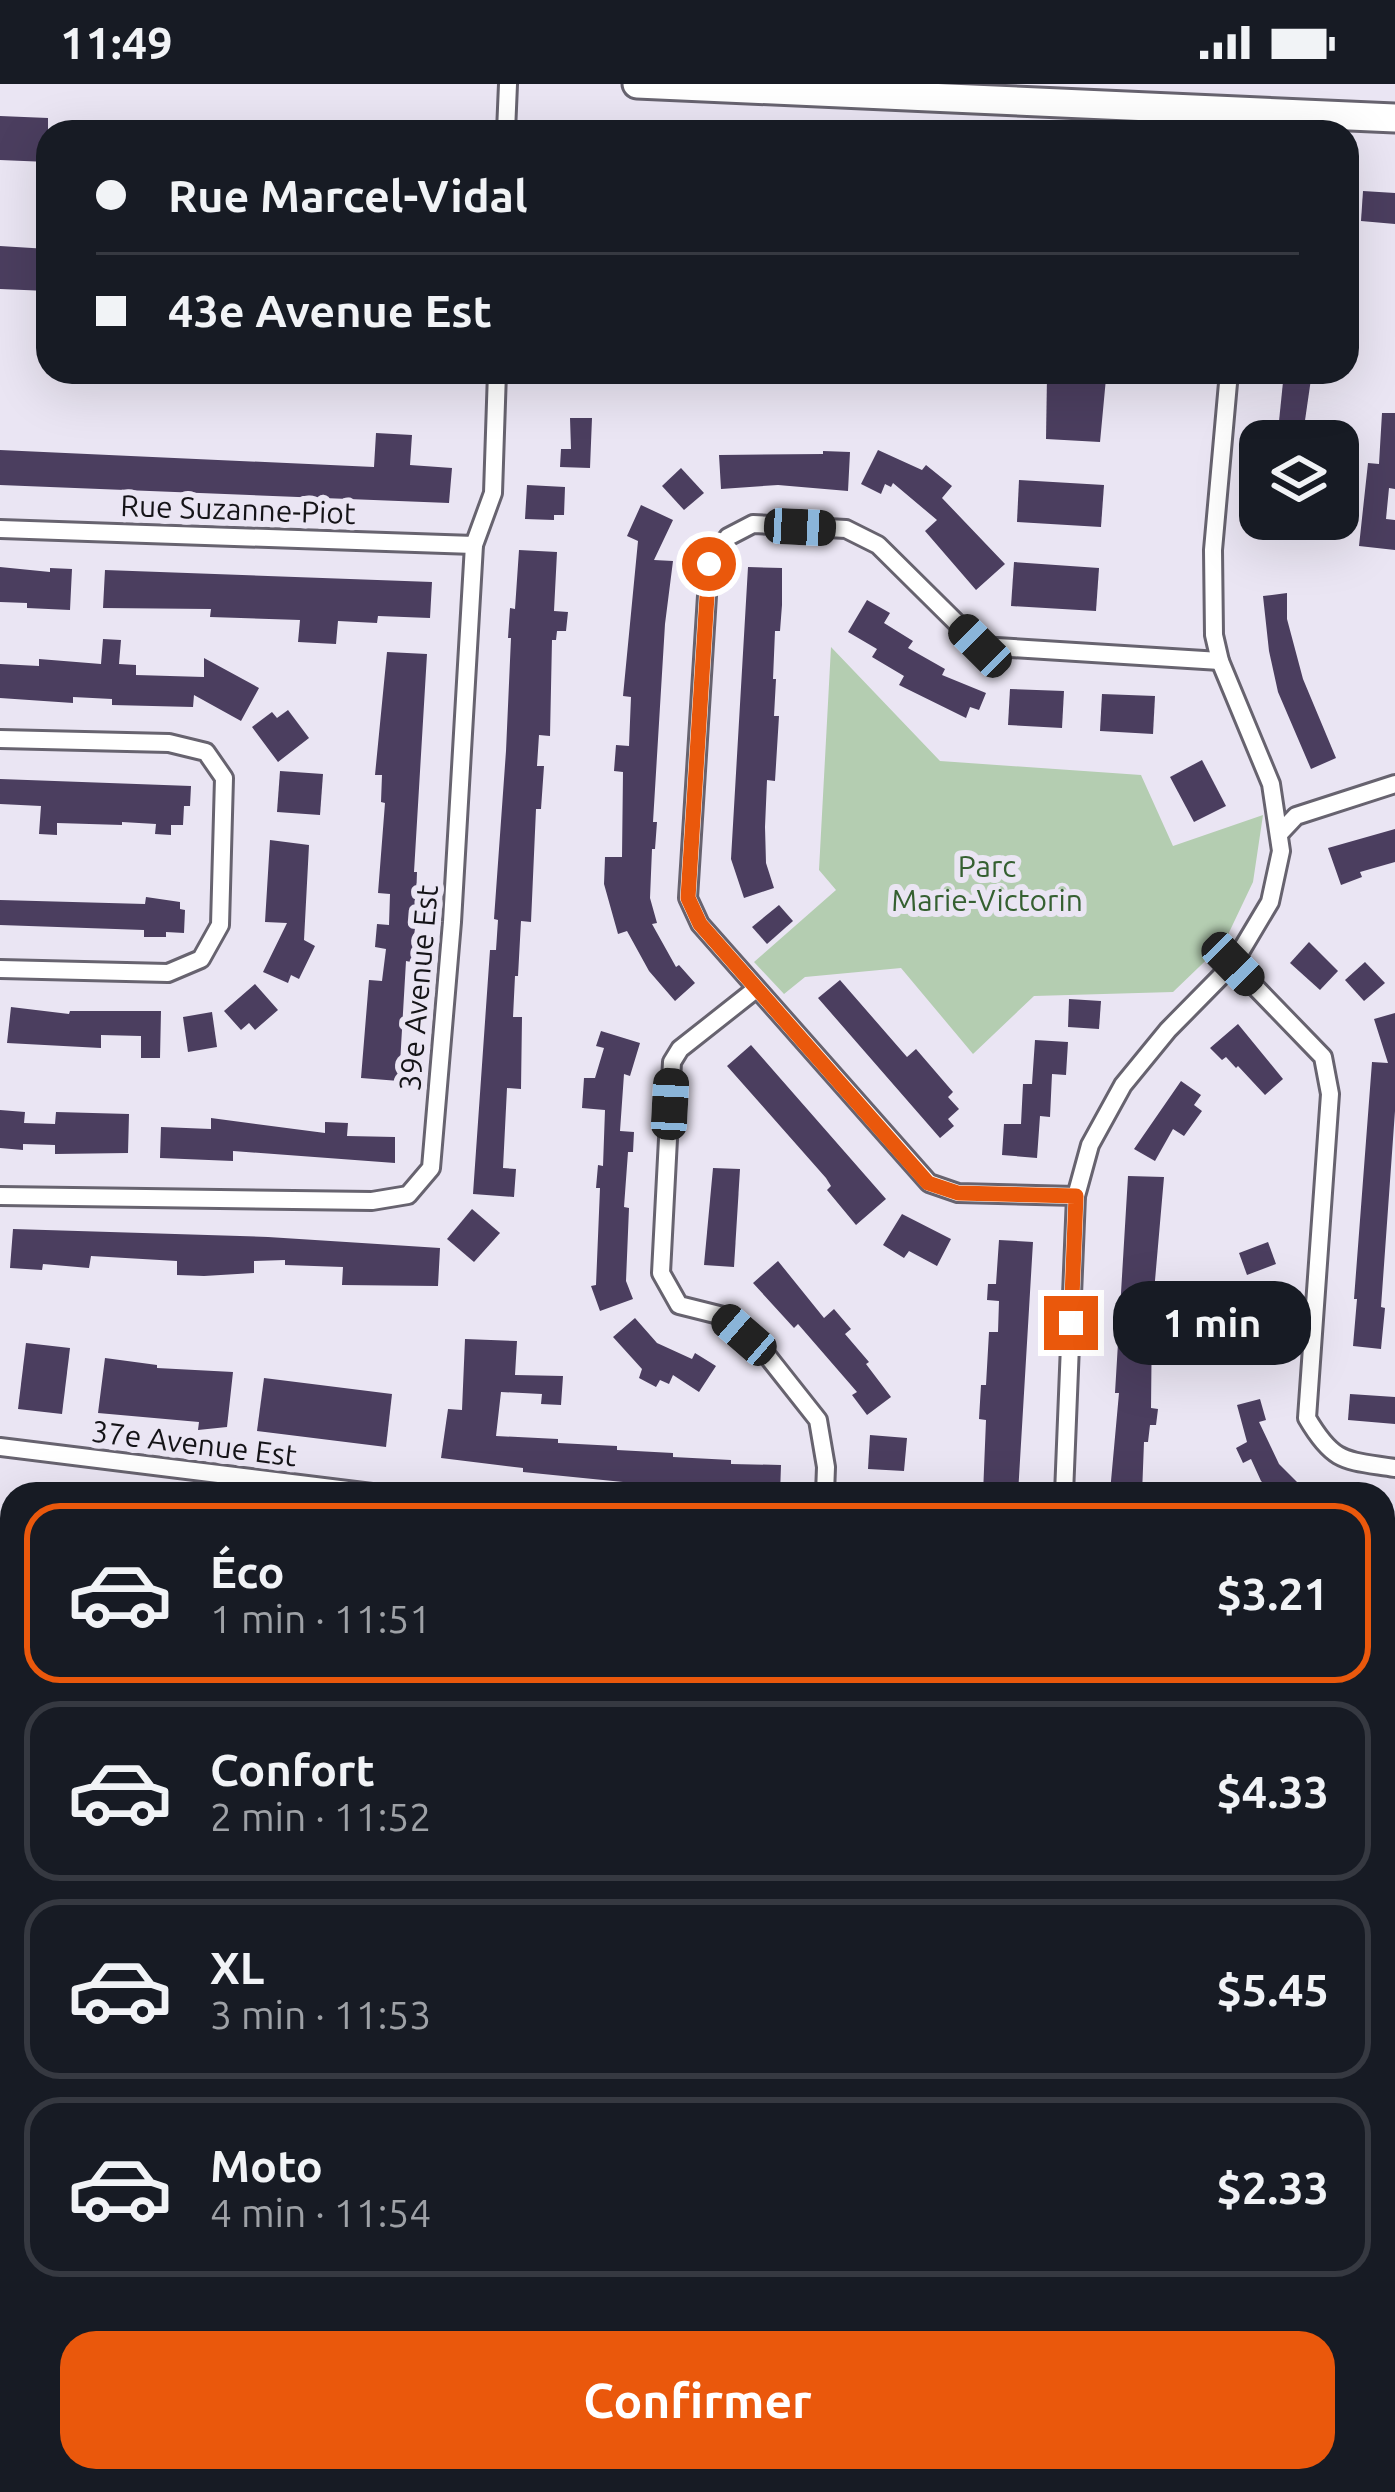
<!DOCTYPE html>
<html lang="fr">
<meta charset="utf-8">
<style>
:root{--surface:#171b24;--page:#20242c;--text:#f1f3f6;--muted:#9ea1a6;--line:#363941;--accent:#ea580c}
body{margin:0;font-family:Ubuntu,sans-serif;background:var(--page);color:var(--text);height:100vh;display:flex;flex-direction:column;font-size:45px;white-space:nowrap}
*{box-sizing:border-box;margin:0}
p{font-size:39px;color:var(--muted)}
.icon{flex:none;width:66px;height:66px;fill:none;stroke:currentColor;stroke-width:2;stroke-linecap:round;stroke-linejoin:round}
.map{position:relative;flex:1;overflow:hidden}
.sheet{position:absolute;left:0px;top:1398px;width:1395px;height:1011px;display:flex;flex-direction:column;background:var(--surface);border-radius:36px 36px 0 0;box-shadow:0 12px 48px #0002}
.sheet>*{flex:none}
.hud{position:absolute;left:36px;top:36px;width:1323px;height:264px;border-radius:36px;box-shadow:0 12px 48px #0002;display:grid;align-content:center;height:264px;padding:0 60px;background:var(--surface)}
.buttons{position:absolute;left:1239px;top:336px;display:grid;gap:24px}
.buttons a{display:grid;place-items:center;width:120px;height:120px;border-radius:24px;background:var(--surface);box-shadow:0 12px 48px #0002;font-size:60px}
.end{position:absolute;width:54px;height:54px;margin:-27px;border:15px solid #ea580c;background:#fff;box-shadow:0 0 0 6px #fff}
.from{border-radius:50%}
.bubble{position:absolute;height:84px;border-radius:36px;background:var(--surface);box-shadow:0 12px 48px #0002;font-size:39px;font-weight:700;line-height:84px;text-align:center}
.car{position:absolute;width:36px;height:72px;margin:-36px -18px;border-radius:15px;box-shadow:0 0 9px 3px #0007;background:linear-gradient(#222 24%,#8ab4d8 0 40%,#222 0 76%,#8ab4d8 0 86%,#222 0)}
.hud b{display:flex;align-items:center;gap:42px;height:114px;font-size:45px}
.hud b+b{border-top:3px solid var(--line)}
.hud i{width:30px;height:30px;background:var(--text)}
ul{padding:21px 0 0;list-style:none}
li{display:flex;align-items:center;gap:36px;height:180px;margin:0 24px 18px;padding:0 36px;border:6px solid var(--line);border-radius:36px}
li div{flex:1}
li b{display:block;font-size:45px}
li em{font-style:normal;font-weight:700}
li.active{border-color:var(--accent)}
li>.icon{width:108px;height:108px;stroke-width:1.5}
.cta{display:flex;gap:24px;margin-top:auto;padding:24px 60px}
.cta a{flex:1;height:138px;border-radius:36px;background:var(--accent);color:#fff;font-size:48px;font-weight:700;line-height:138px;text-align:center}
.status{display:flex;justify-content:space-between;align-items:center;height:84px;padding:0 60px;background:var(--surface);direction:ltr}
.status svg{height:33px;fill:currentColor}
.map>svg:first-child{display:block}
</style>
<div class="status"><b>11:49</b><svg viewBox="0 0 49 12"><path d="M0 12V9h3v3zM5 12V6h3v6zM10 12V3h3v9zM15 12V0h3v12zM26 1h20v11H26zM47 4h2v5h-2z"/></svg></div>
<div class="map">
<svg width="1395" height="2408" viewBox="0 0 1395 2408">
<rect width="100%" height="100%" fill="#eae5f3"/>
<path fill="#b4cdb1" d="M831,563L940,677L1141,691L1173,762L1263,731L1253,798L1224,859L1173,908L1034,912L973,970L901,884L805,893L784,910L754,878L836,806L819,786Z"/>
<g fill="#4b3e5f">
<path d="M0,32L48,34V78L0,76Z"/>
<path d="M1363,107L1395,109V140L1361,137Z"/>
<path d="M0,162L48,165V207L0,205Z"/>
<path d="M1284,288H1312L1302,357H1277Z"/>
<path d="M1047,291L1106,294L1100,358L1046,355Z"/>
<path d="M1382,329H1395V405L1389,404L1386,435L1395,436V466L1359,462L1368,379L1379,380Z"/>
<path d="M570,334H592L590,384L560,383L561,365H571Z"/>
<path d="M376,349L412,351L410,381L452,384L449,419L0,401V366L374,383Z"/>
<path d="M878,366L922,386L926,381L952,402L942,414L1005,480L976,506L925,447L937,436L893,399L891,403L885,400L881,410L861,400Z"/>
<path d="M823,367L850,368L848,407L778,401L721,405L719,371L823,370Z"/>
<path d="M681,384L704,409L684,426L662,402Z"/>
<path d="M1019,396L1104,401L1101,443L1017,438Z"/>
<path d="M527,401L565,403L564,431H554V436L525,435Z"/>
<path d="M641,421L673,436L654,476L673,477L665,540L653,738H657L655,765H652L650,814L657,839L652,840L676,883L679,881L695,899L675,917L649,887L627,847L618,850L604,800L605,773H622L623,688L614,687L616,661L629,662L631,613L623,612L638,457L627,452Z"/>
<path d="M519,466L557,468L554,527L568,528L566,547H557L556,556H552L550,652L539,651L537,682H544L541,725H536L531,838L521,837L518,892H515L513,933H522L521,1005L507,1004L503,1084L516,1085L514,1113L473,1110L490,866H496L498,836L494,835L506,667L511,554H508L510,524L515,525Z"/>
<path d="M1014,478L1099,484L1096,527L1011,522Z"/>
<path d="M0,483L50,488V484L72,485L70,526L27,524V519L0,518Z"/>
<path d="M748,483L782,484V521L780,547H775L773,595H776L774,632H779L775,697L767,696L765,743L766,779L774,804L744,814L731,775Z"/>
<path d="M105,486L432,498L430,534L378,532L377,539L338,537L336,560L298,558L300,536L210,533L211,525L103,524Z"/>
<path d="M1287,509V535L1303,595L1336,674L1311,685L1278,608L1269,567L1263,512Z"/>
<path d="M867,516L890,529L884,539L913,557L908,564L945,585L942,591L986,609L979,626L970,623L966,634L899,601L904,592L872,573L877,565L848,548Z"/>
<path d="M103,555L121,556L119,580L136,581V591L204,593V574L259,604L241,637L194,611L193,623L112,621V615L73,613V619L0,614V580L39,582V575L101,580Z"/>
<path d="M387,568L427,570L414,788H417L415,844L411,878L406,877L399,997L361,994L369,896L382,897L386,865L375,863L377,840L389,841L390,810L378,809L385,719L381,718L382,691H375Z"/>
<path d="M1010,605L1064,607L1062,644L1008,641Z"/>
<path d="M1102,610L1155,612L1153,650L1100,647Z"/>
<path d="M288,626L309,654L278,678L252,643L272,628L277,634Z"/>
<path d="M1202,676L1226,722L1194,738L1170,693Z"/>
<path d="M280,687L323,690L320,731L277,728Z"/>
<path d="M0,695L191,702L190,722H184L183,741H171V751L155,750L156,740L122,738V741L57,739V751L39,750L41,722L0,720Z"/>
<path d="M1395,745V778L1360,788L1362,793L1341,801L1328,764Z"/>
<path d="M270,756L309,761L304,856L315,862L299,895L291,891L288,899L263,888L287,839L265,838Z"/>
<path d="M146,813L180,818V825L185,826L184,849L166,848V853H144V846L0,841V816L145,820Z"/>
<path d="M779,821L793,837L767,860L752,843Z"/>
<path d="M1309,858L1338,887L1320,906L1290,879Z"/>
<path d="M1365,878L1385,899L1364,917L1345,896Z"/>
<path d="M840,896L907,973L916,965L953,1008L948,1013L959,1025L948,1035L954,1042L940,1054L818,914Z"/>
<path d="M255,900L278,926L255,946L249,939L241,946L224,927Z"/>
<path d="M1069,915L1101,917L1099,945L1068,943Z"/>
<path d="M11,923L69,930L70,927H161L160,974H141V952L101,951V964L7,959Z"/>
<path d="M212,928L217,963L188,968L183,933Z"/>
<path d="M1395,929V1027L1381,1223L1385,1224L1381,1265L1353,1262L1357,1215H1354L1372,978L1388,979L1374,935Z"/>
<path d="M1238,940L1283,995L1265,1011L1238,982L1236,984L1226,973L1222,976L1210,964Z"/>
<path d="M601,947L640,959L630,992L624,990L620,1047L634,1048L633,1068H628L624,1123L629,1124L626,1197L633,1215L600,1227L591,1202L596,1201L600,1104H596L598,1081L603,1082L605,1026L582,1024L584,994H595L604,964L596,962Z"/>
<path d="M1035,956L1068,958L1066,991L1052,990L1050,1033L1040,1032L1037,1074L1002,1071L1004,1040H1021L1023,1000H1032Z"/>
<path d="M751,961L886,1115L856,1141L827,1106L831,1102L826,1094L727,982Z"/>
<path d="M1181,997L1201,1011L1194,1021L1202,1027L1184,1052L1173,1045L1155,1077L1134,1065Z"/>
<path d="M0,1026L25,1028L24,1039L55,1040L56,1028L129,1030L128,1069L55,1070V1061L23,1060V1066L0,1064Z"/>
<path d="M211,1034L325,1049V1038L348,1039L347,1052L395,1053V1079L233,1067V1077L160,1074L161,1043L211,1045Z"/>
<path d="M713,1084L740,1085L734,1183L704,1181Z"/>
<path d="M1128,1092L1164,1093L1152,1231L1151,1324L1158,1325L1156,1341H1150L1148,1358H1144L1142,1410L1110,1408L1119,1309H1115Z"/>
<path d="M472,1125L500,1149L474,1178L447,1155Z"/>
<path d="M902,1130L951,1155L937,1182L909,1167L904,1174L883,1161Z"/>
<path d="M13,1145L268,1153L440,1164L438,1202L342,1201L343,1183L285,1181V1176L254,1177V1189L204,1192L177,1191V1177L91,1172L89,1184L43,1180L42,1186L10,1184Z"/>
<path d="M999,1156L1033,1158L1018,1410H983L986,1336L979,1335L981,1301H986L989,1248H998L999,1217L987,1216L988,1200H996Z"/>
<path d="M1268,1158L1276,1180L1247,1191L1239,1169Z"/>
<path d="M778,1177L824,1234L834,1225L851,1245L845,1250L869,1278L866,1280L891,1313L867,1331L852,1311L857,1308L798,1240L794,1244L753,1199Z"/>
<path d="M635,1234L657,1259L692,1275L695,1269L716,1282L699,1308L673,1291L669,1300L660,1296L656,1303L639,1294L642,1285L613,1253Z"/>
<path d="M465,1255L517,1257L515,1291L563,1292L561,1321L541,1320L542,1310L501,1308L496,1352L558,1355V1359L617,1362V1366L673,1369V1373L731,1376V1380L781,1381L780,1410L693,1409V1405L523,1388V1384L441,1374L448,1325L462,1326Z"/>
<path d="M26,1259L70,1264L62,1330L18,1325Z"/>
<path d="M105,1274L157,1281V1284L233,1288L227,1343L198,1346L199,1338L98,1329Z"/>
<path d="M264,1294L392,1310L386,1363L257,1347Z"/>
<path d="M1350,1310L1395,1313V1340L1348,1336Z"/>
<path d="M1260,1315L1266,1336L1259,1338L1279,1380L1309,1410H1275L1261,1397L1251,1375L1243,1379L1236,1364L1247,1358L1237,1321Z"/>
<path d="M870,1351L907,1354L904,1387L868,1385Z"/>
</g>
<g fill="none" stroke-linecap="round" stroke-linejoin="round">
<defs>
<g id="minor">
<path d="M506,48L508,0"/>
<path d="M0,445L474,461"/>
<path d="M0,655L169,659L206,668L224,694L220,841L201,875L168,889L0,885"/>
<path d="M1280,749L1296,732L1395,700"/>
<path d="M1233,880L1323,973L1330,1010L1307,1334C1334,1380 1345,1376 1395,1384"/>
<path d="M756,905L680,965L672,978L661,1189L679,1221L723,1232L765,1269L818,1336L826,1383L825,1410"/>
<path d="M0,1112L372,1117L408,1111L431,1084L452,838L474,461L493,409L497,288"/>
<path d="M1076,1112L958,1109L929,1099L700,840L688,814L709,480L728,453L753,440L846,445L878,461L980,562L1220,577"/>
<path d="M0,1363L380,1410"/>
<path d="M1064,1410L1076,1112L1090,1061L1123,1001L1168,946L1233,880L1270,818L1281,767L1271,700L1220,577L1214,551L1213,466L1229,288"/>
<path d="M1383,1621L1395,1623"/>
<path d="M0,2240L12,2241"/>
<path d="M1296,2397L1388,2408"/>
<path d="M652,2408L653,2397"/>
</g>
<path id="primary" d="M637,0L1395,34"/>
</defs>
<use href="#minor" stroke="#67636f" stroke-width="22"/>
<use href="#primary" stroke="#67636f" stroke-width="33"/>
<use href="#minor" stroke="#fff" stroke-width="16"/>
<use href="#primary" stroke="#fff" stroke-width="27"/>
<g stroke="#504e54" stroke-width="6">
<path d="M0,1648L12,1650"/>
<path d="M0,1781L12,1783"/>
<path d="M1383,1816L1395,1817"/>
<path d="M1383,1899L1395,1908"/>
</g>
</g>
<g fill="none" stroke-linecap="round" stroke-linejoin="round">
<path stroke="#ea580c" stroke-width="15" d="M709,480L688,814L700,840L928,1099L958,1109L1076,1112L1071,1239"/>
</g>
<g text-anchor="middle" stroke-width="12" stroke-linejoin="round" paint-order="stroke">
<g font-size="30" fill="#151418" stroke="#eae5f3">
<text transform="translate(238 426) rotate(2)" y="10">Rue Suzanne-Piot</text>
<text transform="translate(419 904) rotate(-85)" y="10">39e Avenue Est</text>
<text transform="translate(194 1360) rotate(7)" y="10">37e Avenue Est</text>
</g>
<g font-size="30" fill="#356031" stroke="#eae5f3">
<text x="987" y="793">Parc<tspan x="987" dy="34">Marie-Victorin</tspan></text>
</g>
</g>
</svg>
<div class="buttons">
<a><svg class="icon" aria-label="layers" viewBox="0 0 24 24"><path d="M12 4l9 5-9 5-9-5zM3 14l9 5 9-5"/></svg></a>
</div>
<i class="end from" style="left:709px;top:480px"></i>
<i class="end" style="left:1071px;top:1239px"></i>
<div class="bubble" style="left:1113px;top:1197px;width:198px">1 min</div>
<i class="car" style="left:800px;top:443px;rotate:93deg"></i>
<i class="car" style="left:980px;top:562px;rotate:315deg"></i>
<i class="car" style="left:1233px;top:880px;rotate:136deg"></i>
<i class="car" style="left:670px;top:1020px;rotate:3deg"></i>
<i class="car" style="left:744px;top:1251px;rotate:311deg"></i>
<div class="hud">
<b><i class="from"></i>Rue Marcel-Vidal</b>
<b><i></i>43e Avenue Est</b>
</div>
<section class="sheet">
<ul>
<li class="active"><svg class="icon" aria-label="car" viewBox="0 0 24 24"><path d="M5 17H2v-5l4-1 3-4h7l3 4 3 1v5h-3M9 17h6M6 11h13"/><circle cx="7" cy="17" r="2"/><circle cx="17" cy="17" r="2"/></svg><div><b>Éco</b><p>1 min · 11:51</p></div><em>$3.21</em></li>
<li><svg class="icon" aria-label="car" viewBox="0 0 24 24"><path d="M5 17H2v-5l4-1 3-4h7l3 4 3 1v5h-3M9 17h6M6 11h13"/><circle cx="7" cy="17" r="2"/><circle cx="17" cy="17" r="2"/></svg><div><b>Confort</b><p>2 min · 11:52</p></div><em>$4.33</em></li>
<li><svg class="icon" aria-label="car" viewBox="0 0 24 24"><path d="M5 17H2v-5l4-1 3-4h7l3 4 3 1v5h-3M9 17h6M6 11h13"/><circle cx="7" cy="17" r="2"/><circle cx="17" cy="17" r="2"/></svg><div><b>XL</b><p>3 min · 11:53</p></div><em>$5.45</em></li>
<li><svg class="icon" aria-label="car" viewBox="0 0 24 24"><path d="M5 17H2v-5l4-1 3-4h7l3 4 3 1v5h-3M9 17h6M6 11h13"/><circle cx="7" cy="17" r="2"/><circle cx="17" cy="17" r="2"/></svg><div><b>Moto</b><p>4 min · 11:54</p></div><em>$2.33</em></li>
</ul>
<div class="cta"><a>Confirmer</a></div>
</section>
</div>
